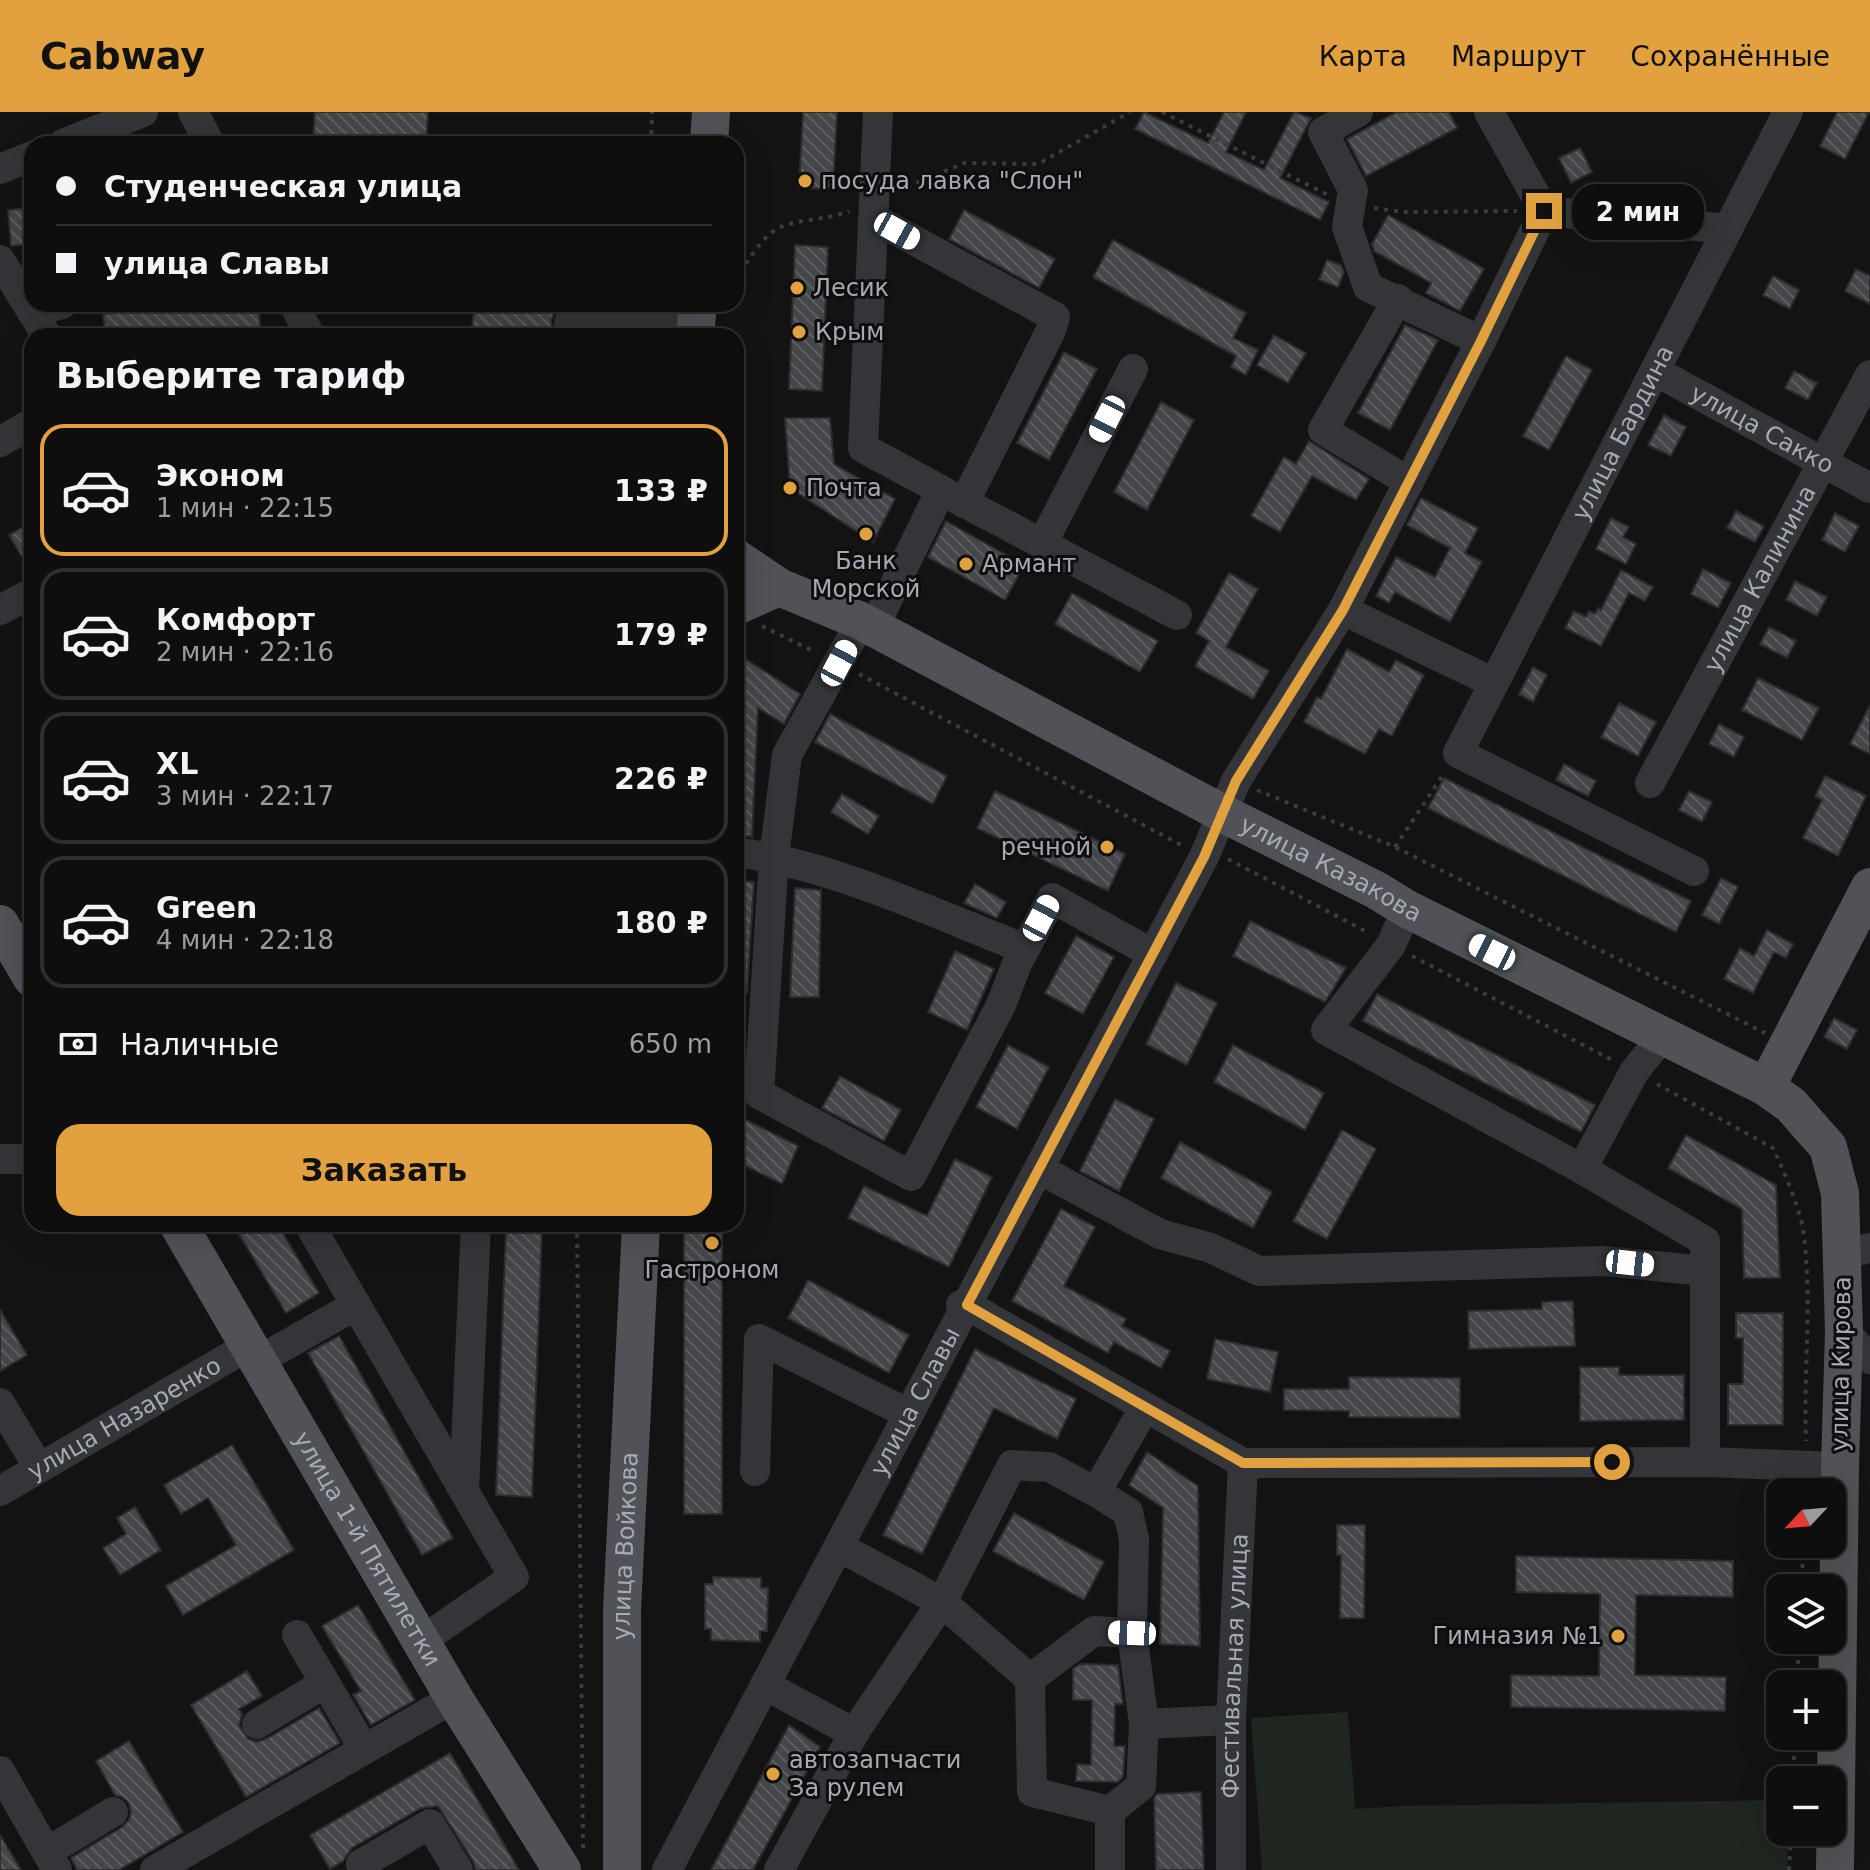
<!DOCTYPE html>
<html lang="ru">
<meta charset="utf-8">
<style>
:root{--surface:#0e0e0f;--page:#171718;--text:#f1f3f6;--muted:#9b9c9e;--line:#2e2e2f;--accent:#e1a13e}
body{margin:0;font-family:"DejaVu Sans",sans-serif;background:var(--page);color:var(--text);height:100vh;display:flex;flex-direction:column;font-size:30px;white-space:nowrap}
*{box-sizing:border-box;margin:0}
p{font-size:26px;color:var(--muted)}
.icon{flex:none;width:44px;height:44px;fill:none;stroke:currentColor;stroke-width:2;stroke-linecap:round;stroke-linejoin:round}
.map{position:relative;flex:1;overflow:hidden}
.sheet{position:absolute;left:24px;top:216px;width:720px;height:904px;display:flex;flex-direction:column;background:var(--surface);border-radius:24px;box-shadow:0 8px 32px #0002,0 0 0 2px var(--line)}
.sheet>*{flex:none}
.top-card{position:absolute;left:24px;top:24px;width:720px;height:176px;border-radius:24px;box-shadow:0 8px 32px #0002,0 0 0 2px var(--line);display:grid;align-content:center;height:176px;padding:0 32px;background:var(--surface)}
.needle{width:52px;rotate:244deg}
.tools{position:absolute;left:1766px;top:1366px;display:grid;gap:16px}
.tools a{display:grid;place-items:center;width:80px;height:80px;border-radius:16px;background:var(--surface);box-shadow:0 8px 32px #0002,0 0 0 2px var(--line);font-size:40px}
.end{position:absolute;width:36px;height:36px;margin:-18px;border:10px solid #e1a13e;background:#111;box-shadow:0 0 0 4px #111}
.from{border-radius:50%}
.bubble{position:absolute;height:56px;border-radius:24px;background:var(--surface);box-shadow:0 8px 32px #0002,0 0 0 2px var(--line);font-size:26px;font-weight:700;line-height:56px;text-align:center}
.car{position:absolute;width:24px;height:48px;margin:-24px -12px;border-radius:10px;box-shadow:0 0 6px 2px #0007;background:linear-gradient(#fff 24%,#345 0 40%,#fff 0 76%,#345 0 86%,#fff 0)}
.top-card b{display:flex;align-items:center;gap:28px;height:76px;font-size:30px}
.top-card b+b{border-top:2px solid var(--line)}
.top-card i{width:20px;height:20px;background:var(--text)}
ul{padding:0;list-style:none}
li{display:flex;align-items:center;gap:24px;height:132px;margin:0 16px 12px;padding:0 16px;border:4px solid var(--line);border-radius:24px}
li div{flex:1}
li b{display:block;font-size:30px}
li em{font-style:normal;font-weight:700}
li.current{border-color:var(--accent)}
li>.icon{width:72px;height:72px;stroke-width:1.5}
h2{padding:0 32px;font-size:36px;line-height:96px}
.pay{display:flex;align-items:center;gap:20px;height:88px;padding:0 32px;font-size:30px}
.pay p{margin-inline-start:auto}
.button{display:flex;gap:16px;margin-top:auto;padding:16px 32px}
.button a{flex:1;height:92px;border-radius:24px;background:var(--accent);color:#111;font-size:32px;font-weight:700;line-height:92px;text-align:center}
header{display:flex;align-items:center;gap:48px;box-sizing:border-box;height:112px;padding:0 40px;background:var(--accent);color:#111}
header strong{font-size:38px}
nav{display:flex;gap:44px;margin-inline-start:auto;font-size:28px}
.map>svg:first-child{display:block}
</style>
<header>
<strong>Cabway</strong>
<nav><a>Карта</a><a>Маршрут</a><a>Сохранённые</a></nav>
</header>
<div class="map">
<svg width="1870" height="1758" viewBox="0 0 1870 1758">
<defs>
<pattern id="building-back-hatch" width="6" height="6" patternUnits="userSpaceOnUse" patternTransform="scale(2)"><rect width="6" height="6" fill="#444649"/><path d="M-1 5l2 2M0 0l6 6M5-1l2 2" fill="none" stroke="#5c5e61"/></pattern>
</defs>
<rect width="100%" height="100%" fill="#131314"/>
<path fill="#1f2620" d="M1348,1600L1355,1697L1403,1694L1780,1688V1720H1788L1787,1758H1262L1251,1606Z"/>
<g fill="url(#building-back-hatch)" stroke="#2d2d30" stroke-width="2">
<path d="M315,0H428L426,32L313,31Z"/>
<path d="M803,0H837L833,77L799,76Z"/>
<path d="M1144,0L1208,31L1224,0H1246L1226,40L1264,58L1294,0L1311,6L1280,66L1329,90L1320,108L1135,17Z"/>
<path d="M1397,0H1449L1457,16L1366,64L1347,27Z"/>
<path d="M1837,0H1869L1845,47L1820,34Z"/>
<path d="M1580,36L1592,60L1571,71L1559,46Z"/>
<path d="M32,96V132L11,134L8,98Z"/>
<path d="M964,98L1055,147L1039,176L949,127Z"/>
<path d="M1388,103L1484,157L1460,199L1426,181L1431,171L1374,139L1372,132Z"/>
<path d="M1113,128L1246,201L1233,226L1258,238L1246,263L1231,255L1236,244L1093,165Z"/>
<path d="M795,133L828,135L822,279L789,277Z"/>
<path d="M1327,148L1341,153L1344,160L1338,175L1319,168Z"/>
<path d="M1856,157L1870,164V192L1845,179Z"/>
<path d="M1773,164L1799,178L1790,197L1763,183Z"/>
<path d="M202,192H258L261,223L106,224L103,202Z"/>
<path d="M475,192H563L554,201L551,209L553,218L557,224H471Z"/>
<path d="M1405,213L1438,228L1390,318L1358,301Z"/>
<path d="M1274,223L1306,241L1288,271L1257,253Z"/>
<path d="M1064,240L1097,257L1049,348L1017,331Z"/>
<path d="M1566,244L1592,258L1549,338L1523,324Z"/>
<path d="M1794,259L1817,271L1808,288L1785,276Z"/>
<path d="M1161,290L1194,308L1147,398L1114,380Z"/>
<path d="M1664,303L1686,315L1671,344L1648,333Z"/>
<path d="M785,306H830L834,352L895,387L873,430L790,376Z"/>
<path d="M1309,329L1369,367L1356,388L1312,364L1280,420L1251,404L1284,345L1296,352Z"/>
<path d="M1421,386L1478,416L1465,441L1482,450L1450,510L1395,480L1389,491L1376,484L1396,445L1435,465L1450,436L1407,413Z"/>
<path d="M1736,399L1764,414L1755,430L1727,416Z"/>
<path d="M1835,401L1859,414L1845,440L1822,428Z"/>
<path d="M1611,406L1629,415L1623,425L1636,432L1626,452L1596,437Z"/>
<path d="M946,409L1024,453L1005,488L928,445Z"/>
<path d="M32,410V462L9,423Z"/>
<path d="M1703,457L1731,471L1718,496L1691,482Z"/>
<path d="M1621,458L1653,475L1645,489L1629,481L1601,534L1565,516L1574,499L1586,505L1589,499L1595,502L1598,496L1601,498Z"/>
<path d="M1229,461L1258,477L1226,535L1269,559L1253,587L1195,554L1209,529L1196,521Z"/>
<path d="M1795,469L1827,485L1817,504L1786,488Z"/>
<path d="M1072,481L1158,529L1140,560L1055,512Z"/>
<path d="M1769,515L1796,529L1787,546L1760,532Z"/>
<path d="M1347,537L1389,560L1396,548L1424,563L1392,624L1379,617L1365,642L1304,610L1317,585L1321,587Z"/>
<path d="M736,541L800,582L784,612L758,596L752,725L736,722Z"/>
<path d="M1533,555L1547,563L1533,590L1519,582Z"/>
<path d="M1758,566L1819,596L1802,628L1742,598Z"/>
<path d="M1619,591L1656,610L1638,644L1601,625Z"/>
<path d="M1870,593V642L1850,632Z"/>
<path d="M830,602L947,664L933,692L815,630Z"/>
<path d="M1719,612L1744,625L1734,645L1709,632Z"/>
<path d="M1564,652L1596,669L1588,684L1556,668Z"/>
<path d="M1825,664L1866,684L1838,744L1803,726L1822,688L1815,684Z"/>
<path d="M1444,666L1691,789L1676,820L1428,696Z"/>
<path d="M995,679L1125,742L1108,779L977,716Z"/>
<path d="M1689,679L1712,690L1702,710L1679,698Z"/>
<path d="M842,682L879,704L868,722L831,700Z"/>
<path d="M1721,766L1738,775L1719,812L1702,803Z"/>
<path d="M736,769L754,770L747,881H736Z"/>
<path d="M975,772L1006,790L997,806L964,791Z"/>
<path d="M795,776L821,778L819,885H790Z"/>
<path d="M1250,809L1346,856L1325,890L1233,844Z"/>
<path d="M1767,818L1793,832L1786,846L1774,840L1753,881L1724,867L1740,836L1754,844Z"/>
<path d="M1076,824L1114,845L1083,902L1045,881Z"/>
<path d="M955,839L994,857L967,918L928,900Z"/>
<path d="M1176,871L1217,891L1187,953L1146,932Z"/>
<path d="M1377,882L1595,993L1581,1020L1363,909Z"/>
<path d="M1834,906L1857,918L1847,937L1824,925Z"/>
<path d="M1008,933L1049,955L1017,1017L976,995Z"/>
<path d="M1233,933L1324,981L1305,1018L1214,970Z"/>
<path d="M840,964L901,998L884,1029L822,996Z"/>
<path d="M1115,987L1154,1007L1119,1079L1080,1059Z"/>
<path d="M736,1003L798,1034L782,1072L736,1049Z"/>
<path d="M1342,1018L1376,1037L1327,1127L1293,1109Z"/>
<path d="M1686,1023L1776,1073L1780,1166H1744L1742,1097L1668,1056Z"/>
<path d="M1180,1030L1272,1080L1253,1116L1161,1066Z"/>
<path d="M955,1047L992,1065L949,1155L848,1106L864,1074L927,1104Z"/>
<path d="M1061,1097L1095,1115L1064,1174L1126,1207L1122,1214L1170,1239L1161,1256L1114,1230L1108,1241L1012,1189Z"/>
<path d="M233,1112H277L319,1181L286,1201Z"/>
<path d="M506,1115L542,1117L532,1385L496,1383Z"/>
<rect x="684" y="1120" width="38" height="282"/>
<path d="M808,1168L909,1223L889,1261L788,1206Z"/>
<path d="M1573,1189L1575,1234L1469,1237L1468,1199L1542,1197V1190Z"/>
<path d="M0,1198L27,1243L0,1259Z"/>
<path d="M1736,1201H1783V1313H1728V1272H1743V1226H1736Z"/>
<path d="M339,1224L453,1426L422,1443L308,1241Z"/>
<path d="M1215,1227L1278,1240L1270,1280L1207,1267Z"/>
<path d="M975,1237L1076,1287L1057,1327L994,1296L922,1442L883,1423Z"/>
<path d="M1580,1255H1619V1263H1684V1308L1580,1309Z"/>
<path d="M1349,1265L1460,1266V1306L1349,1305V1299L1284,1298V1277H1349Z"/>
<path d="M232,1333L294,1438L183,1503L166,1474L236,1433L208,1386L181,1402L164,1373Z"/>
<path d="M1147,1340L1198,1374L1200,1534L1160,1532L1163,1396L1129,1373Z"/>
<path d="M135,1395L161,1438L120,1463L103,1436L126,1422L117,1406Z"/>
<path d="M1014,1401L1104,1450L1084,1488L993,1439Z"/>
<path d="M1337,1413H1365L1364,1506H1340L1341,1443H1337Z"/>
<path d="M1516,1444L1733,1449V1485L1636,1483L1635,1563L1726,1565L1725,1599L1511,1595V1563L1599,1564L1600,1482L1516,1480Z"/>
<path d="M713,1465L761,1466V1476H768L767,1519H760V1530L711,1528V1517H705V1472H713Z"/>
<path d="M358,1493L415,1588L371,1613L353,1583L361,1579L322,1514Z"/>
<path d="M1080,1552L1118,1553L1123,1592H1115L1114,1634H1125L1123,1665L1117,1670L1076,1669L1077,1652L1091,1653L1092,1588H1073V1557Z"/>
<path d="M247,1559L262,1584L239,1597L242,1602L239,1613L248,1627L257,1630L266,1627L319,1596L340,1631L246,1685L191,1593Z"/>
<path d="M789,1613L820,1635L753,1758H711Z"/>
<path d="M129,1629L183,1720L119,1758H77L71,1746L122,1715L129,1708L131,1700L129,1691L122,1685L115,1683L96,1649Z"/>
<path d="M450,1641L519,1758H476L473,1749L438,1694L421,1696L352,1736L343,1749L330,1757L310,1723Z"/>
<path d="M1201,1680L1204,1758H1156L1154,1686L1157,1682Z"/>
<path d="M0,1723L21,1758H0Z"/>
</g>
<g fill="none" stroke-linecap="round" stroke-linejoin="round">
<g stroke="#3a3c3f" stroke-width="4" stroke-dasharray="4 6" stroke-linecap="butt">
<path d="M1162,0L1328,83"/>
<path d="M651,32L652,0"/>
<path d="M898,79L964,51L1038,52L1130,0"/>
<path d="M1374,96L1403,100L1517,99"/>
<path d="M736,169C747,150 764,119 786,113C808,106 827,108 849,99"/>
<path d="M762,514L815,540"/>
<path d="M859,562L1183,734"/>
<path d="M1257,678L1395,735L1765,921"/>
<path d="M1395,735L1445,660"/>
<path d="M1228,747L1369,821"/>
<path d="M1412,844L1614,949"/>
<path d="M1657,972L1773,1036C1783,1057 1799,1095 1803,1117C1813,1187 1803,1259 1806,1329"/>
<path d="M577,1112L583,1736"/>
<path d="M1802,1476L1803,1432"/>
<path d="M1797,1572L1799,1528"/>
<path d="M1793,1668L1795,1624"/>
<path d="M1789,1758L1791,1720"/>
</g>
<g stroke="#343539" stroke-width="30">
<path d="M193,0L210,32"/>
<path d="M1358,0L1323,20L1353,78L1347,115L1368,175L1481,229"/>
<path d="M1489,0L1544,99"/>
<path d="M63,32L143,0"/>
<path d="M0,57L32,44"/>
<path d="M1544,99L1728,117"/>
<path d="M873,106L1055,205L1051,218L964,391"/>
<path d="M0,148L47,224"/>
<path d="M1398,187L1323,318L1409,370"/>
<path d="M294,192L310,224"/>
<path d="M32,200L62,192"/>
<path d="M569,211L696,218"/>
<path id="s1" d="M1655,259L1870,376"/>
<path d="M0,330L32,311"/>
<path d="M946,381L1177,503"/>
<path d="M1042,432L1133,257"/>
<path d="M0,498L32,481"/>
<path d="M1343,498L1494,571"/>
<path d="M874,515L941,378L863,336L878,0"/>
<path id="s2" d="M1650,671L1870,263"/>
<path d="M736,740C836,754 930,800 1023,836L1001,893L911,1064L759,982L774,745L787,643L861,509"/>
<path id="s3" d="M1694,759L1458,641L1788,0"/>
<path d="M1407,797L1391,833L1326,918L1582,1057"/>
<path d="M1020,846L1052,786L1153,842"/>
<path d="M1662,925L1634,960L1582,1057L1705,1129V1350"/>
<path d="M0,1047H32"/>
<path d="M1039,1057L1160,1122L1211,1136L1259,1159L1604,1149L1705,1159"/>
<path d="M309,1112L514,1465L421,1529"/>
<path d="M1842,1142L1870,1136"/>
<path d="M961,1193H967L1243,1351L1705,1350L1840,1355"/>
<path d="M1844,1219L1870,1247"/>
<path d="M258,1249L356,1193"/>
<path d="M0,1291L39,1356"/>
<path d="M755,1359L759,1227L909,1302"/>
<path d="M464,1378L476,1112"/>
<path id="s4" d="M0,1379L250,1233"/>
<path d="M839,1435L942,1490L1030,1567L1032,1680L1110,1699"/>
<path d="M1132,1521L1134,1427L1128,1400L1096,1380L1145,1295"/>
<path d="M297,1523L364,1637"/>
<path d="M1030,1567L1094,1519L1132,1521L1144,1612"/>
<path d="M765,1573L854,1621L942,1490L1012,1353L1049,1355L1096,1380"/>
<path d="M257,1612L325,1571"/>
<path d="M0,1659L57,1758"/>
<path d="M47,1740L113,1700"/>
<path d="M155,1758L454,1586"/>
<path d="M364,1758L361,1752L430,1712L458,1758"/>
<path id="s5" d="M667,1758L1204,745L1236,669L1343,498L1481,229L1544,99"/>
<path d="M779,1758L854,1621"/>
<path d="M1110,1758V1699L1141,1674L1144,1612L1231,1608"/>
<path id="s6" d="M1231,1758V1608L1243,1351"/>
</g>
<g stroke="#505257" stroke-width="38">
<path d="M709,32L711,0"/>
<path d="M695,224L698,192"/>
<path id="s7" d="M736,446L779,475L861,509L1222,701L1376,778L1407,797L1766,975L1791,993L1828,1035L1840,1081L1844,1219L1840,1355L1835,1758"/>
<path d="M736,494L779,475"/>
<path d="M0,812L32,866"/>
<path d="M1766,975L1870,775"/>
<path id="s8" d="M178,1112L454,1586L562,1758"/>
<path id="s9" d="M622,1758V1498L641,1112"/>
</g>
</g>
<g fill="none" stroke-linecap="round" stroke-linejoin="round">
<path stroke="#e1a13e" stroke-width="10" d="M1544,99L1481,229L1343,498L1236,669L1204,745L967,1193L1243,1351L1612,1350"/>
</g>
<g fill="#e1a13e" stroke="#0e0e0f" stroke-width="3">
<circle cx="805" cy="69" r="8"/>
<circle cx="797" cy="176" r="8"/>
<circle cx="799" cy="220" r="8"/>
<circle cx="790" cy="376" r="8"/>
<circle cx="866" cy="422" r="8"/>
<circle cx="966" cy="452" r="8"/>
<circle cx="1107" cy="735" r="8"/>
<circle cx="712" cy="1131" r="8"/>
<circle cx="1618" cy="1524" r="8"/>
<circle cx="773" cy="1662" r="8"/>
</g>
<g text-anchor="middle" stroke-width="6" stroke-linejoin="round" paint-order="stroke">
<g font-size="24" fill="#a5aab3" stroke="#0e0e0f" text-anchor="start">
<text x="821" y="77">посуда лавка "Слон"</text>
<text x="813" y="184">Лесик</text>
<text x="815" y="228">Крым</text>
<text x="806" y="384">Почта</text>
<text x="866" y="457" text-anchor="middle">Банк<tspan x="866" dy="28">Морской</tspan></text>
<text x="982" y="460">Армант</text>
<text x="1091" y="743" text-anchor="end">речной</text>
<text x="712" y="1166" text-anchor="middle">Гастроном</text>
<text x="1602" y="1532" text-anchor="end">Гимназия №1</text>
<text x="789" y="1656">автозапчасти<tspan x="789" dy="28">За рулем</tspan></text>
</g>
<g font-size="24" fill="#a5aab3" stroke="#0e0e0f">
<text dy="8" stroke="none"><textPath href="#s1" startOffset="122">улица Сакко</textPath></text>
<text dy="8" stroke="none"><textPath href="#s3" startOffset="624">улица Бардина</textPath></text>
<text dy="8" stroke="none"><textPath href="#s2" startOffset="232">улица Калинина</textPath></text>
<text dy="8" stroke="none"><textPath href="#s7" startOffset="672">улица Казакова</textPath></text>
<text transform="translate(1841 1252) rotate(-89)" y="8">улица Кирова</text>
<text dy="8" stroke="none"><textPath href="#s5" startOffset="530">улица Славы</textPath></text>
<text dy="8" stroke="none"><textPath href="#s4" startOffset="144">улица Назаренко</textPath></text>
<text dy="8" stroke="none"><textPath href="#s9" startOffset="324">улица Войкова</textPath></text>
<text dy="8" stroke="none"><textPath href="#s8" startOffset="376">улица 1-й Пятилетки</textPath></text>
<text dy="8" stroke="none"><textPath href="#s6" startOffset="204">Фестивальная улица</textPath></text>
</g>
</g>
</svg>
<div class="tools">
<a><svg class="needle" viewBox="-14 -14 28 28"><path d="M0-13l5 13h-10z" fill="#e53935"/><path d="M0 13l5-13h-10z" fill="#9b9c9e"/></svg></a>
<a><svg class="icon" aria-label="layers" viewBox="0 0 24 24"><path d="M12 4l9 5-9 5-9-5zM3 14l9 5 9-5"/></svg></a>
<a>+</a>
<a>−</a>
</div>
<i class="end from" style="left:1612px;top:1350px"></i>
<i class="end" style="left:1544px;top:99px"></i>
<div class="bubble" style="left:1572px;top:72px;width:132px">2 мин</div>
<i class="car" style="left:897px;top:119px;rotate:119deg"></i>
<i class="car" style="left:1107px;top:307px;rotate:207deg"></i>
<i class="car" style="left:839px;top:551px;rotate:28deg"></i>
<i class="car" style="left:1041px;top:806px;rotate:28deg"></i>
<i class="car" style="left:1492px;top:840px;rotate:296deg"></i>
<i class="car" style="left:1630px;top:1151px;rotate:96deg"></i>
<i class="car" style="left:1132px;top:1521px;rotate:272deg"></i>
<div class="top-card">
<b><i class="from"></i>Студенческая улица</b>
<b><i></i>улица Славы</b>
</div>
<section class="sheet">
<h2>Выберите тариф</h2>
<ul>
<li class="current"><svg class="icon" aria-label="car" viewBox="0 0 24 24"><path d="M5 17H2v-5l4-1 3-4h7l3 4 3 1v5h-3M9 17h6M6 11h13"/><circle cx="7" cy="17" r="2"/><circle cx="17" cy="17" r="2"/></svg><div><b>Эконом</b><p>1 мин · 22:15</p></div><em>133 ₽</em></li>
<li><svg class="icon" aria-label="car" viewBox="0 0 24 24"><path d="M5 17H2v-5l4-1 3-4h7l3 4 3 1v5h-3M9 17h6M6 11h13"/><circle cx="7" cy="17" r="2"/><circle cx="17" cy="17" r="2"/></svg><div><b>Комфорт</b><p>2 мин · 22:16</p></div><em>179 ₽</em></li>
<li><svg class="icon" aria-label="car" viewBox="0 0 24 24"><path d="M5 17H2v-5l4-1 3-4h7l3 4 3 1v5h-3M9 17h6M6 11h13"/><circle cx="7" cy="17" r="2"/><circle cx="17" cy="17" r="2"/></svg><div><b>XL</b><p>3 мин · 22:17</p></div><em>226 ₽</em></li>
<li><svg class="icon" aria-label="car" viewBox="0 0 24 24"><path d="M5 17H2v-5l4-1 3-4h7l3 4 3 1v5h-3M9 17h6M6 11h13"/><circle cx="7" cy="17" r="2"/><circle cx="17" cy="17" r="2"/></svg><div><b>Green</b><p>4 мин · 22:18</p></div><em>180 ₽</em></li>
</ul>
<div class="pay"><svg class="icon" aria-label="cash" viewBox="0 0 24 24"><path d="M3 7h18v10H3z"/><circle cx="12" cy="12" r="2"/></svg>Наличные<p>650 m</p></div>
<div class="button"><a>Заказать</a></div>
</section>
</div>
